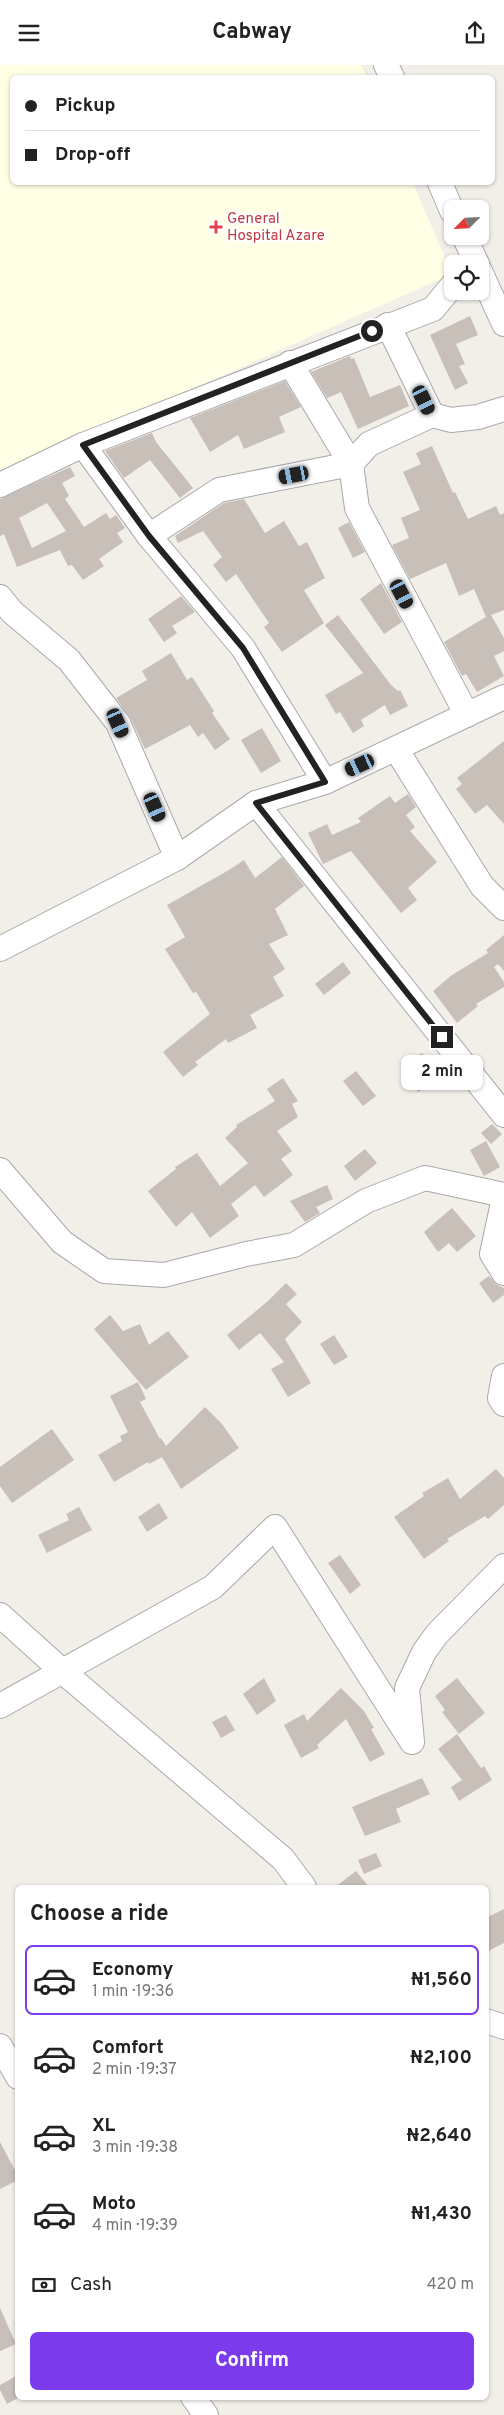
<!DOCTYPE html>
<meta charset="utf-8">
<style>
:root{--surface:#fff;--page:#f6f6f6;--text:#222;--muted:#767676;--line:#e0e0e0;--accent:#7c3aed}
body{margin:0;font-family:Overpass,sans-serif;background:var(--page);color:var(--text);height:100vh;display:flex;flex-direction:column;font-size:19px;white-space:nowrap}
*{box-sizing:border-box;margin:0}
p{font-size:16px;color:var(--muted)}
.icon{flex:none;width:28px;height:28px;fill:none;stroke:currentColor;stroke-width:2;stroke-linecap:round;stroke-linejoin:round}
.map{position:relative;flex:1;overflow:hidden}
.sheet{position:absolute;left:15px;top:1820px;width:474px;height:515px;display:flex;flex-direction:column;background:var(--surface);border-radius:8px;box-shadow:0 1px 4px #0004}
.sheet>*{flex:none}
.guide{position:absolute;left:10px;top:10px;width:485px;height:110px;border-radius:8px;box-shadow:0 1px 4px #0004;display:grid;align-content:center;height:110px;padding:0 15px;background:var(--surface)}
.needle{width:32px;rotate:246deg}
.controls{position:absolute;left:444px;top:135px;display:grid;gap:10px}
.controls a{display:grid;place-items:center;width:45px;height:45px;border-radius:8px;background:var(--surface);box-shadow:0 1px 4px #0004;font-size:25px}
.end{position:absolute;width:22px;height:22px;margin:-11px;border:6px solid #222;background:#fff;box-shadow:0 0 0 2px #fff}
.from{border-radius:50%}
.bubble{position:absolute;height:35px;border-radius:8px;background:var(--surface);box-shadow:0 1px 4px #0004;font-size:16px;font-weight:700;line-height:35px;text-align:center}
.car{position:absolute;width:15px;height:30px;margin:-15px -8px;border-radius:6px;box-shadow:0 0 4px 1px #0007;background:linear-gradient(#222 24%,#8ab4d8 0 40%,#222 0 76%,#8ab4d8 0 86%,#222 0)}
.guide b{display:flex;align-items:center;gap:18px;height:48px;font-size:19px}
.guide b+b{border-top:1px solid var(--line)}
.guide i{width:12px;height:12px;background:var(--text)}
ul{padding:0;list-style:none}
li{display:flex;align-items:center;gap:15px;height:70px;margin:0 10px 8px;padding:0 5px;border:2px solid transparent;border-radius:8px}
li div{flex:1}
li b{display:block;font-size:19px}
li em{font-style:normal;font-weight:700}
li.active{border-color:var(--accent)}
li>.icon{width:45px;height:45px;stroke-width:1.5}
h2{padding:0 15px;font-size:22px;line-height:60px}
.pay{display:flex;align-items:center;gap:12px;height:55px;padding:0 15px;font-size:19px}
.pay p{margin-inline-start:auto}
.button{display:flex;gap:10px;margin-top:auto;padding:10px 15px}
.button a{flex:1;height:58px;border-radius:8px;background:var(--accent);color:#fff;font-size:20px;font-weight:700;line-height:58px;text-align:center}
header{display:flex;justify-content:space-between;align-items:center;height:65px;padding:0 15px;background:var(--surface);font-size:22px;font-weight:700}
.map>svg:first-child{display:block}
</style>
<header><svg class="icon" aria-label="menu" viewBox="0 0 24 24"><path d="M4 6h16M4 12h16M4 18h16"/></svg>Cabway<svg class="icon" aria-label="share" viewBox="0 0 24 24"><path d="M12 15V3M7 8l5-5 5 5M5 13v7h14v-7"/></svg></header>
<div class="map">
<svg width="504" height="2350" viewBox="0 0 504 2350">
<rect width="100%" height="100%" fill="#f2efe9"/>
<path fill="#ffffe5" d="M0,0H361L367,12H12V118H413L452,209L0,409Z"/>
<g fill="#c7bfb8" fill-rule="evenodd">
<path d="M470,251L478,270L456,279L465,299L459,301L468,318L455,325L430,270Z"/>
<path d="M350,291L351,294L354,293L370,332L400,320L409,341L358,364L341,327L327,333L311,307Z"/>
<path d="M285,316L301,342L279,352L285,367L244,384L238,370L210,387L190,353Z"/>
<path d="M152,368L156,377L193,423L180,433L150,395L124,413L105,386Z"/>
<path d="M432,381L453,428L455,427L468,454L496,441L500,450L504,448V545L491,550L504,573V586L494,591L504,611L477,627L466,609L462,611L444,577L486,552L474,524L459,531L446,498L410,514L392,480L409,473L401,453L420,445L403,407L421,399L416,388Z"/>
<path d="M70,402L75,411L62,418L69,431L65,434L84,462L106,448L110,454L116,450L125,463L117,468L123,477L99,494L104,501L83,515L72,500L68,501L60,485L17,502L4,469L0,471V434ZM47,438L66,466L32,483L19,453Z"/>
<path d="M244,434L265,468L284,456L299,481L307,477L325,513L304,525L324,558L282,587L264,562L269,558L236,509L226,517L213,500L222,492L203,466L178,478L175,471L224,438Z"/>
<path d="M349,457L365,487L353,493L338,463Z"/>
<path d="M381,518L402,557L384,569L360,534Z"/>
<path d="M181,531L195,547L172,561L177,568L164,577L148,554Z"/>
<path d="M338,550L391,620L398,626L400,625L408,641L390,650L385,640L361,655L364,661L353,668L340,647L336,649L325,630L363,608L325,560Z"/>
<path d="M171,588L187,615L192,612L214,646L212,648L230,674L215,685L203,668L198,672L190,660L145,684L130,652L116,633L147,615L142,606Z"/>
<path d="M262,663L281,696L261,708L241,675Z"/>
<path d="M504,676V759L487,740L475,749L456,724L462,719L457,713Z"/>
<path d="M408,729L416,742L406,750L415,762L410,766L437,797L408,823L417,835L401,848L351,786L323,799L308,768L327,759L332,770L361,757L358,753L390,731L395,738Z"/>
<path d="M282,792L304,821L275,844L288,870L269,879L285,904L273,912L284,931L250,950L257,963L228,978L226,974L195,997L198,1000L183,1012L163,987L210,949L196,927L193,928L165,884L185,872L167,840L229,805L244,795L255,813Z"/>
<path d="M504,870V906L498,899L494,902L504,917V922L476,939L478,941L457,958L433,926L452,910L488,888L486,885Z"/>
<path d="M343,897L351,908L324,930L315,919Z"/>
<path d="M422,988L439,1014L418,1027L401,1001Z"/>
<path d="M356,1006L376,1031L363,1041L343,1016Z"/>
<path d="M283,1013L298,1036L292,1039L298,1052L277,1066L292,1086L281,1094L293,1110L264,1132L255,1120L231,1139L239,1151L210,1173L192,1147L176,1162L148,1126L176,1104L175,1102L197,1088L220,1121L248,1098L225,1073L237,1062L236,1060L275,1036L267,1024Z"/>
<path d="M492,1059L502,1069L491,1079L481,1068Z"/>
<path d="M486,1076L500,1102L484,1111L470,1085Z"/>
<path d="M365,1084L377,1098L355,1116L344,1101Z"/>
<path d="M327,1120L333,1134L316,1142L320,1148L305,1157L290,1136Z"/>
<path d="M452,1143L476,1171L457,1187L449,1178L438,1187L424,1167Z"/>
<path d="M489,1211L497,1220L504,1223V1230L493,1238L479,1218Z"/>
<path d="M286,1218L297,1229L286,1239L302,1257L285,1274L311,1318L288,1332L271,1304L284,1297L260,1268L239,1285L227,1270L268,1236Z"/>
<path d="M110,1250L123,1266L140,1259L149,1280L168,1266L189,1292L146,1325L94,1264Z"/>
<path d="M334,1270L348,1292L334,1300L320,1279Z"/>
<path d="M138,1317L146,1334L140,1337L160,1374L161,1373L166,1381L205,1342L222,1359L239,1383L181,1424L162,1392L149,1399L148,1397L114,1417L98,1390L122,1376L120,1371L128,1367L110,1331Z"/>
<path d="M52,1364L74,1395L12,1438L0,1421V1402Z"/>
<path d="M496,1404L504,1413V1440L488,1454L485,1451L447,1474L449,1476L424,1494L394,1452L424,1431L422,1428L448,1413L460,1434Z"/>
<path d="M159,1438L168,1453L147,1467L138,1452Z"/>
<path d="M79,1442L92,1465L47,1488L38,1470L69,1455L66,1449Z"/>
<path d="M340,1490L361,1520L350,1529L328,1498Z"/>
<path d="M264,1613L276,1636L257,1650L243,1629Z"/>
<path d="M457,1613L485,1648L459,1669L442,1647L445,1645L435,1631Z"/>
<path d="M341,1623L364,1646L374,1663L371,1664L385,1689L370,1697L346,1654L317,1680L319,1683L301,1693L284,1660L304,1649L307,1656Z"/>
<path d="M226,1650L235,1665L221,1673L212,1657Z"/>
<path d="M457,1669L481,1703L484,1701L492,1715L459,1736L451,1722L462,1715L438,1684Z"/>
<path d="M422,1713L430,1729L396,1744L401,1757L365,1771L352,1742Z"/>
<path d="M376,1788L382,1801L364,1809L358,1795Z"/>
<path d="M356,1806L369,1822H335Z"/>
<path d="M504,1844V1878L486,1887V1853Z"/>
<path d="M0,2077L18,2111V2115L0,2124Z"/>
<path d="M0,2243L16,2279L0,2286Z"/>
<path d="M18,2310V2333L7,2339L0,2325V2320Z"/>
</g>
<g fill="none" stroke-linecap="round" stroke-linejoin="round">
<defs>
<g id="minor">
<path d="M386,0L392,12"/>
<path d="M440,118L452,146"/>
<path d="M464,171L477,199"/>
<path d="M480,206L504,259"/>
<path d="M388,260L432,350"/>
<path d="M83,380L149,471L243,583L325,717"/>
<path d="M0,420L83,380L433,244L452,221"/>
<path d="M149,471L219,425L351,399L290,298"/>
<path d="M0,532L12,547L69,595L118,658L177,793"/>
<path d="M467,650L357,443L351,399L369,379L432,350L451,355L478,352L504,344"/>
<path d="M396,684L482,821L504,843"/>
<path d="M256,738L504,1050"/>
<path d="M0,884L177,793L256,738L325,717L504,632"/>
<path d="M0,1105L62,1177L104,1206L164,1210L246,1189L294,1180L366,1136L425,1113L504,1130"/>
<path d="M504,1133L492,1189L504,1208"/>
<path d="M504,1311L500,1333L504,1339"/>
<path d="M0,1550L61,1605L283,1794L304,1822"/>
<path d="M0,1641L213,1522L275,1462L412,1677L407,1623L424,1587L437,1569L504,1501"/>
<path d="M486,1956L504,1962"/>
<path d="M0,1981L18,2012"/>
<path d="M193,2332L206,2350"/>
</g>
</defs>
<use href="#minor" stroke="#a9a9a9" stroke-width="26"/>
<use href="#minor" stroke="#fff" stroke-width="24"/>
</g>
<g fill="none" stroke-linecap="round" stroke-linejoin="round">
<path stroke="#222" stroke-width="6" d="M372,266L83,380L149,471L243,583L325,717L256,738L442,972"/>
</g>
<path fill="#e0444e" stroke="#fff" stroke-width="2" d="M213.5 154.5h5v5h5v5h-5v5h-5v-5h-5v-5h5z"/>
<g text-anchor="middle" stroke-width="4.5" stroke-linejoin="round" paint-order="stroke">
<g font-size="15" fill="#be3a42" stroke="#fff" text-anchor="start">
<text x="227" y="158">General<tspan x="227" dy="17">Hospital Azare</tspan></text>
</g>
</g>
</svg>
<div class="controls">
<a><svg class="needle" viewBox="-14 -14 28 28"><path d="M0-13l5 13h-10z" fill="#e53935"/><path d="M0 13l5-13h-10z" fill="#767676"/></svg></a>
<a><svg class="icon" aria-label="locate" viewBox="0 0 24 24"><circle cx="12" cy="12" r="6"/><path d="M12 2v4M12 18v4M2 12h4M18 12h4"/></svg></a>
</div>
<i class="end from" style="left:372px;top:266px"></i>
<i class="end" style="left:442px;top:972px"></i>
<div class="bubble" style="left:401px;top:990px;width:82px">2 min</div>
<i class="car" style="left:424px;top:335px;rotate:154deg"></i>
<i class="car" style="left:294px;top:410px;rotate:259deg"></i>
<i class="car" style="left:402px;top:529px;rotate:152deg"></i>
<i class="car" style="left:118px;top:658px;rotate:156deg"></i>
<i class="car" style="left:360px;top:700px;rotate:245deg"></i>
<i class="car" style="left:155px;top:742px;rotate:156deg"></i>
<div class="guide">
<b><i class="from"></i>Pickup</b>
<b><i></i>Drop-off</b>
</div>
<section class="sheet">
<h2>Choose a ride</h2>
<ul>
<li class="active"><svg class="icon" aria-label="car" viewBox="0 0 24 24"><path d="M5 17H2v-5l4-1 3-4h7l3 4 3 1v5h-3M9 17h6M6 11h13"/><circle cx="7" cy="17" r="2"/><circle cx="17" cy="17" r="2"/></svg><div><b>Economy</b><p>1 min · 19:36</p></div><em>₦1,560</em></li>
<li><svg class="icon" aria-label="car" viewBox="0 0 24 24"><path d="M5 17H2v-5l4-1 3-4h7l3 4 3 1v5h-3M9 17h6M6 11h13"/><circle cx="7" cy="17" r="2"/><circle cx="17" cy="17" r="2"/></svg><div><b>Comfort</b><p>2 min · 19:37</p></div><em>₦2,100</em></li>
<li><svg class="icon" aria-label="car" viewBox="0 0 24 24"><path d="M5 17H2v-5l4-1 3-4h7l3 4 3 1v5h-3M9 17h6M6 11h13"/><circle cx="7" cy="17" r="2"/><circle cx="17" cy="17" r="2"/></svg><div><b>XL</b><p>3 min · 19:38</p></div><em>₦2,640</em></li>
<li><svg class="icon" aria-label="car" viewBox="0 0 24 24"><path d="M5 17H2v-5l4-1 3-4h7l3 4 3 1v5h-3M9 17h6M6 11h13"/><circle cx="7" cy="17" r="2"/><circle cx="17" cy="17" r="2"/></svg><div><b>Moto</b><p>4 min · 19:39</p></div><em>₦1,430</em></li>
</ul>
<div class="pay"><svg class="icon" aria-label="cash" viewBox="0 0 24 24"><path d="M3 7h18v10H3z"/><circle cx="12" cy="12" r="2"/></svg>Cash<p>420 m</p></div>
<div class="button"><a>Confirm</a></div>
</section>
</div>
